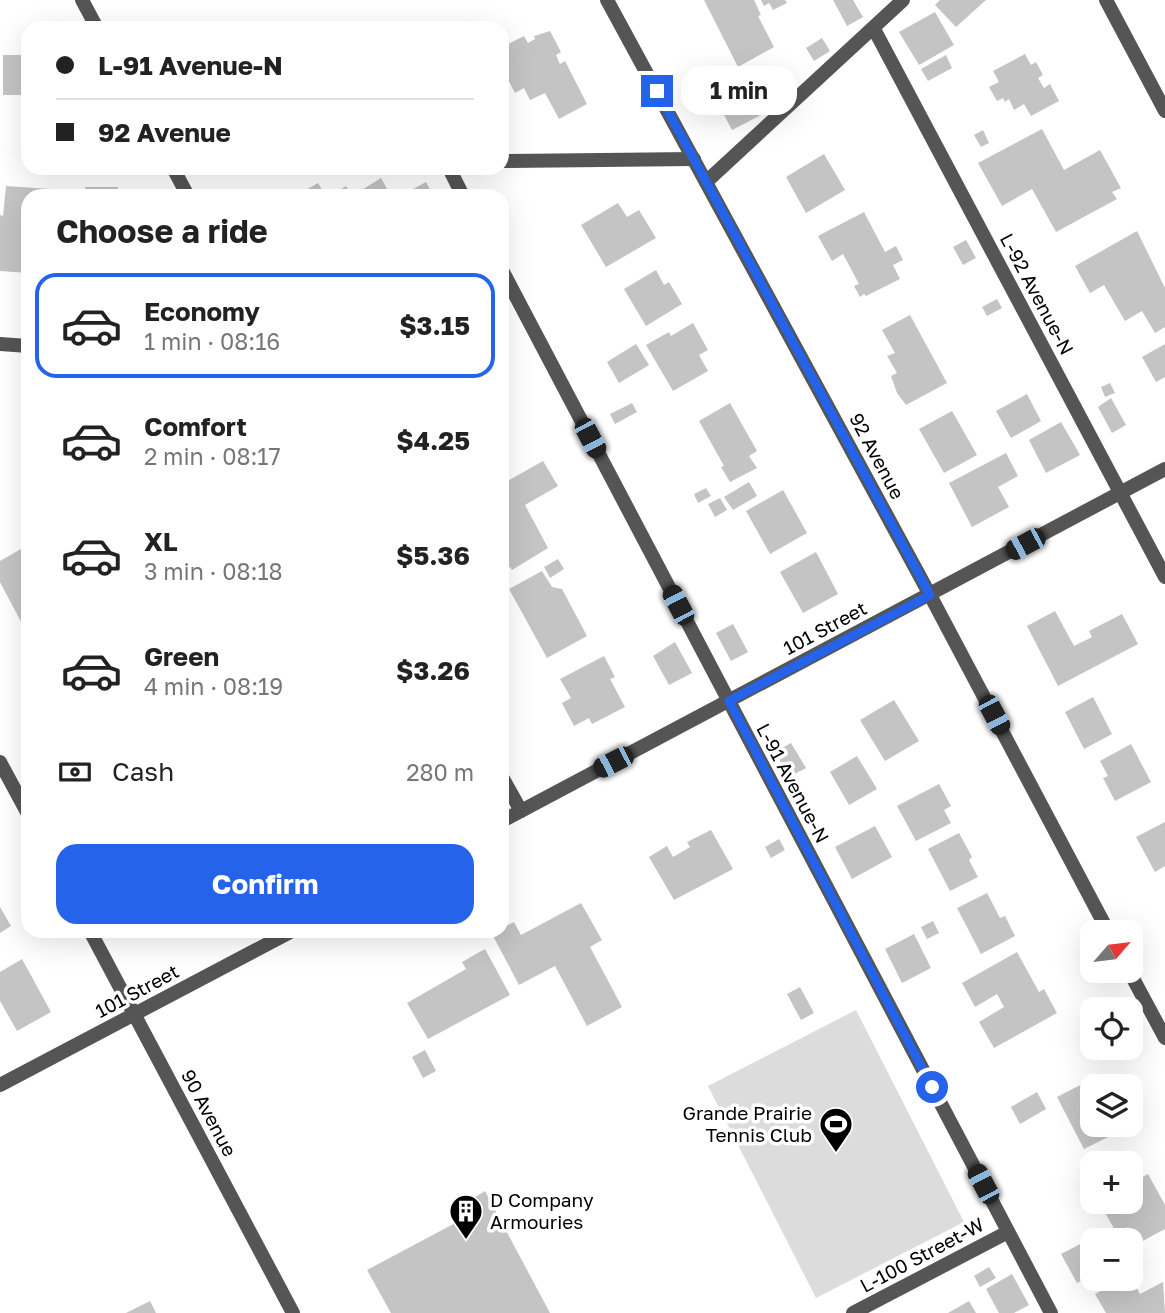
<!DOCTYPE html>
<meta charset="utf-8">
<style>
:root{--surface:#fff;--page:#f2f2f2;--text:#222;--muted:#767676;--line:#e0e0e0;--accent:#2563eb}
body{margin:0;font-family:"Golos Text",sans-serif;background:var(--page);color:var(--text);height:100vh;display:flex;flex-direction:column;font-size:26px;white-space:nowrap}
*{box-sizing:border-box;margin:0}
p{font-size:23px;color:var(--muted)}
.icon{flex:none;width:38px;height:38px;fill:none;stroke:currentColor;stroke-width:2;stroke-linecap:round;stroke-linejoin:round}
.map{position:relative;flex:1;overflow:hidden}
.details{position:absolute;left:21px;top:189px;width:488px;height:749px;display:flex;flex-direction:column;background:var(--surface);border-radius:21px;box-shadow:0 7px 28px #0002}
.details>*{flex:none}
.hud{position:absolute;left:21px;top:21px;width:488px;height:154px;border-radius:21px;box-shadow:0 7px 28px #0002;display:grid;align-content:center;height:154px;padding:0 35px;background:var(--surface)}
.needle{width:46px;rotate:62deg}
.buttons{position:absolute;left:1080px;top:920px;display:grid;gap:14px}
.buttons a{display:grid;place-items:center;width:63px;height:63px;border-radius:14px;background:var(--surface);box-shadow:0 7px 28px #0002;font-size:35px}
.end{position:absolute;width:32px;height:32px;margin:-16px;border:9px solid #2563eb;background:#fff;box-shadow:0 0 0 4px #fff}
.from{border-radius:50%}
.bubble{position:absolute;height:49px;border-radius:21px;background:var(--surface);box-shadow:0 7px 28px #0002;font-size:23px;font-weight:700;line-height:49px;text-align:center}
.car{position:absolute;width:21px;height:42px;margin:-21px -10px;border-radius:9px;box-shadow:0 0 5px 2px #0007;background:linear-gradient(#222 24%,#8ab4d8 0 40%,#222 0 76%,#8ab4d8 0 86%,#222 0)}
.hud b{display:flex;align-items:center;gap:24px;height:66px;font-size:26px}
.hud b+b{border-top:2px solid var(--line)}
.hud i{width:18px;height:18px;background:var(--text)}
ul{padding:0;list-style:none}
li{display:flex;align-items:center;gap:21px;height:105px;margin:0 14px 10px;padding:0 21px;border:4px solid transparent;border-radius:21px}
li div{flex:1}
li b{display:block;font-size:26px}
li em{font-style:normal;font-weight:700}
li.selected{border-color:var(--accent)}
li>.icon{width:63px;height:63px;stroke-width:1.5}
h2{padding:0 35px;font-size:32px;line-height:84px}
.pay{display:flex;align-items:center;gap:18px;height:77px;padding:0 35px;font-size:26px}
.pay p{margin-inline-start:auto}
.action{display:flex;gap:14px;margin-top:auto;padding:14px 35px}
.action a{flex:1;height:80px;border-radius:21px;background:var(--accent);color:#fff;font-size:28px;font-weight:700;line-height:80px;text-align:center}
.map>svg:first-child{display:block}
</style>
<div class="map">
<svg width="1165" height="1313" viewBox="0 0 1165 1313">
<rect width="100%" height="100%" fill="#fff"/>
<path fill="#dcdcdc" d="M856,1010L964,1222L816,1298L708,1086Z"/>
<g fill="#c4c4c4">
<path d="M704,0H754L761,15L758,16L774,47L738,67Z"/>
<path d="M761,0H785L787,3L773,10L769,3L764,6Z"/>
<path d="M833,0H853L863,17L847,26Z"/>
<path d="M940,0H986L956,27L935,5Z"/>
<path d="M935,12L954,45L919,65L899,32Z"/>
<path d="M550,31L561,52L556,55L560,64L565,61L587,104L559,119L545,93L530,100L524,88L515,93L502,68V47L524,36L528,43L535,39L534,36Z"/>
<path d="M822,38L830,51L814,61L806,48Z"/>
<path d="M1025,54L1031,65L1036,62L1043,75L1038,78L1044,88L1050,84L1059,101L1031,116L1024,104L1014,110L1009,99L1005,102L1003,98L997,101L989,87L999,82L993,71Z"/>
<rect x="3" y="55" width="25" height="40"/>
<path d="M946,55L952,68L928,81L921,69Z"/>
<path d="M742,79L761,115L732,130L713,94Z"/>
<path d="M1042,129L1064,170L1100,150L1121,188L1112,192L1117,199L1056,232L1032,189L1002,206L978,163Z"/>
<path d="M983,130L989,143L981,147L974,135Z"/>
<path d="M824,154L845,190L806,213L786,177Z"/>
<path d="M381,178L391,196H330L346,186L352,196Z"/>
<path d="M426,182L432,193L426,196H408L406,193Z"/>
<path d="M318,183L326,196H300L299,194Z"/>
<path d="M6,186L50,189V196H28V273L0,271V215L3,216Z"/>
<path d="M85,187H118V196H86Z"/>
<path d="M618,203L627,217L639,210L656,238L606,267L581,225Z"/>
<path d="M864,212L885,252L896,246L903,260L893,265L900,279L866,296L864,294L860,297L854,286L859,284L843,254L832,261L818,236Z"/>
<path d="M1137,231L1165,288V327L1155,333L1142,311L1125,321L1104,285L1090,293L1075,266Z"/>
<path d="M966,240L976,258L963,265L953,247Z"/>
<path d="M656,270L664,285L669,282L682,304L646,326L624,289Z"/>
<path d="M997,299L1002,308L987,316L982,307Z"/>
<path d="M910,315L947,383L906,405L897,393L891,376L897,373L887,356L895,353L882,330Z"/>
<path d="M693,323L708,350L699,355L708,371L673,391L646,345L669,332L671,336Z"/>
<path d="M636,344L649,365L619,383L607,362Z"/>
<path d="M1165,344V377L1156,382L1142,357Z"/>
<path d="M1110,383L1115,393L1105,397L1101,387Z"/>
<path d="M1027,394L1041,421L1011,438L996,411Z"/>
<path d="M1111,398L1126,425L1112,433L1098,407Z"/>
<path d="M632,403L637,412L615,424L610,414Z"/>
<path d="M730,403L757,451L749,456L757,468L730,482L721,467L724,466L699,421Z"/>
<path d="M952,411L977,455L944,473L919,429Z"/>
<path d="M1061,422L1080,455L1046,473L1029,440Z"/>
<path d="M1006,453L1018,476L998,487L1009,507L972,527L949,483Z"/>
<path d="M543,461L558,486L525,505L548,548L512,570L510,567L507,569L502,562L504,553L502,550V484Z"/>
<path d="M749,482L757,496L733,510L724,497Z"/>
<path d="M706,488L711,496L698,503L694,494Z"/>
<path d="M783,490L807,533L770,554L746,511Z"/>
<path d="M720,498L727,510L715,517L708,504Z"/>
<path d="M28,545V635L0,582V561Z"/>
<path d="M816,552L838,594L803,613L780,572Z"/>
<path d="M558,559L564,569L550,578L544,567Z"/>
<path d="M542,571L552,587L562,589L587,636L547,658L509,589Z"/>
<path d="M1055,611L1074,646L1092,637L1089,631L1122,614L1138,644L1058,686L1027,626Z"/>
<path d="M733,624L748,652L731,661L716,633Z"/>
<path d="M675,642L692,673L669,685L653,656Z"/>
<path d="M604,656L615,677L610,679L625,707L592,724L589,718L574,726L562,703L571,698L560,679Z"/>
<path d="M1093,697L1112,734L1084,749L1065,712Z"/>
<path d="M894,700L919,741L885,761L860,720Z"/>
<path d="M791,743L806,768L789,777L775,752Z"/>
<path d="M1131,744L1151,782L1115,801L1103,778L1108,776L1100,761Z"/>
<path d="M857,756L877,789L849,805L830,772Z"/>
<path d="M939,784L951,806L944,810L951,823L916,841L897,806Z"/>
<path d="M1165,822V866L1155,872L1136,837Z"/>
<path d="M875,826L892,857L852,879L835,847Z"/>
<path d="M711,830L733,869L674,900L649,857L667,846L673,857L690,847L687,842Z"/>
<path d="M959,833L972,857L969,860L978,877L950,891L928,849Z"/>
<path d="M779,839L785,850L771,858L765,847Z"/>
<path d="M987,893L1000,918L1005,916L1015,936L981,954L957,908Z"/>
<path d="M581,903L602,940L590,947L622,1007L587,1026L555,966L519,985L492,934L502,931V928L514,922L521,935Z"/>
<path d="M0,907L11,926L0,933Z"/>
<path d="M933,921L939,933L927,939L921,927Z"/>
<path d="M914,934L931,968L902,983L885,949Z"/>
<path d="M485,949L510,995L428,1039L407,1003L466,969L462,962Z"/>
<path d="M1017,952L1039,992L1044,989L1057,1013L994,1048L979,1022L1004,1007L997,994L975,1007L962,983Z"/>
<path d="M22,959L51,1012L17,1031L0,1001V972Z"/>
<path d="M800,987L814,1013L801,1020L787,994Z"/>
<path d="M425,1050L436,1071L423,1078L412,1057Z"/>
<path d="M1090,1080L1094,1087L1092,1125H1112L1116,1133L1084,1149L1057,1097Z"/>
<path d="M1037,1092L1046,1109L1020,1124L1011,1107Z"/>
<path d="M1148,1174L1165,1205V1229L1137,1244L1128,1227L1116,1232L1103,1209L1116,1202H1130V1184Z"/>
<path d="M485,1191L550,1313H391L367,1270L474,1213L461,1206Z"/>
<path d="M1092,1238L1094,1241H1092V1275L1077,1283L1061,1254Z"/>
<path d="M989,1267L996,1278L980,1287L974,1276Z"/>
<path d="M1012,1274L1029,1305L1014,1313H999L986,1289Z"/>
<path d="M1123,1279H1132L1140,1294L1163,1282L1165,1313H1106L1095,1294Z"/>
<path d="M150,1301L156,1313H126Z"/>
<path d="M969,1301L976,1313H948Z"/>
</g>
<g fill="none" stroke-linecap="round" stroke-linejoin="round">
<g stroke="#555" stroke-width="14">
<path d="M874,29L1165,577"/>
<path d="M502,161L694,159"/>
<path d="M449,168L463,196"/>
<path d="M706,182L903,0"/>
<path d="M502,270L1051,1313"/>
<path d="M0,344L28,346"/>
<path d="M853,1313L1008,1232"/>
</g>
<g stroke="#555" stroke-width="14">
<path d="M82,0L97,28"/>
<path d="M1106,0L1165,111"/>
<path d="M173,168L188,196"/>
<path d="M0,762L28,814"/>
<path d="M502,777L521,811"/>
<path d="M502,821L1165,469"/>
<path d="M90,931L293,1313"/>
<path d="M0,1085L292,931"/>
</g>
<g stroke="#555" stroke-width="14">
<path d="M607,0L930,595L1109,933"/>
<path d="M1129,971L1165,1038"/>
</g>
</g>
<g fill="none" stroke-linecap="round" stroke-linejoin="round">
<path stroke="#2563eb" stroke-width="9" d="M657,91L930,595L729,701L932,1087"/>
</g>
<defs>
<symbol id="stadium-pin" viewBox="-11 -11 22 30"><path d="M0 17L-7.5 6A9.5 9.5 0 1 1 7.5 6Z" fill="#000" stroke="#fff"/><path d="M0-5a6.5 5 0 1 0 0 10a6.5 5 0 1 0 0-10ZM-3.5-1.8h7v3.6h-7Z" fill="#fff"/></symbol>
<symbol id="building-pin" viewBox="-11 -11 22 30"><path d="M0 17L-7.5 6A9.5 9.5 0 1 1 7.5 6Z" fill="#000" stroke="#fff"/><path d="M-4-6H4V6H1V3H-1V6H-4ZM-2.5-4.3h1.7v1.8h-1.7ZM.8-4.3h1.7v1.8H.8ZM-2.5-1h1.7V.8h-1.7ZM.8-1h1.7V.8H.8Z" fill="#fff"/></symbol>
</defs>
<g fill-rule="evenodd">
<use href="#stadium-pin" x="817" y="1105" width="38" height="52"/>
<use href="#building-pin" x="447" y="1192" width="38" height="52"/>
</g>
<g text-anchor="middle" stroke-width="7" stroke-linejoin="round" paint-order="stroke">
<g font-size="19" fill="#000" stroke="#fff">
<text transform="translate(1037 294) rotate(62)" y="7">L-92 Avenue-N</text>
<text transform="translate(877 456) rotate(62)" y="7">92 Avenue</text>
<text transform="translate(825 628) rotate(-28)" y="7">101 Street</text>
<text transform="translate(793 783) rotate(62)" y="7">L-91 Avenue-N</text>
<text transform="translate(137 991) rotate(-28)" y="7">101 Street</text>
<text transform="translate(209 1113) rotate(62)" y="7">90 Avenue</text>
<text transform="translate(922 1255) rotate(-28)" y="7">L-100 Street-W</text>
</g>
<g font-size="19" fill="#000" stroke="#fff" text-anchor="end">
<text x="812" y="1120">Grande Prairie<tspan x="812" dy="22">Tennis Club</tspan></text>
<text x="490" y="1207" text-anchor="start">D Company<tspan x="490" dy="22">Armouries</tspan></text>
</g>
</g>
</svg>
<div class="buttons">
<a><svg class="needle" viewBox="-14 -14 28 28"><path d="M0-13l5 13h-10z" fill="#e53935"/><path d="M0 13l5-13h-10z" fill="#767676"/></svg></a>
<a><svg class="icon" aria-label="locate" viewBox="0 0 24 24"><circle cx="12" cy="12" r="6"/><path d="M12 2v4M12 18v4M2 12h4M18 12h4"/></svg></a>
<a><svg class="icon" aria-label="layers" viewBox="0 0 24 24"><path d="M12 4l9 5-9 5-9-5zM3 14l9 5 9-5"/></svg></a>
<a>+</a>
<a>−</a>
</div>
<i class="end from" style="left:932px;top:1087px"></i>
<i class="end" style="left:657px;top:91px"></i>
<div class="bubble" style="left:681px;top:66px;width:116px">1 min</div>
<i class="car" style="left:590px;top:438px;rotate:152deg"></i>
<i class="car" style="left:1025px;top:544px;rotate:242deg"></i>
<i class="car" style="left:678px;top:605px;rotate:332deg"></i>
<i class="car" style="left:994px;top:715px;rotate:152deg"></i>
<i class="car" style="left:613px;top:762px;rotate:243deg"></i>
<i class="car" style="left:983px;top:1184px;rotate:332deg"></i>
<div class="hud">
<b><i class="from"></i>L-91 Avenue-N</b>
<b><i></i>92 Avenue</b>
</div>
<section class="details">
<h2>Choose a ride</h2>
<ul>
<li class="selected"><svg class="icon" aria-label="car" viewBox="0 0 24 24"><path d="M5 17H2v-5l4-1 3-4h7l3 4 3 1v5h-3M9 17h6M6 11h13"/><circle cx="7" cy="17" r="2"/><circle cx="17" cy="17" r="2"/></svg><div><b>Economy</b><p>1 min · 08:16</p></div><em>$3.15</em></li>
<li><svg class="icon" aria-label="car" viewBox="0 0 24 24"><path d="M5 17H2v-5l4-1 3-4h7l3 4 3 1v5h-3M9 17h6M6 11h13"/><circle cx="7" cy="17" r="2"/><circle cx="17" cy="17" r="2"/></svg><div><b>Comfort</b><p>2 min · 08:17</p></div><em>$4.25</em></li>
<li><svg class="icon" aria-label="car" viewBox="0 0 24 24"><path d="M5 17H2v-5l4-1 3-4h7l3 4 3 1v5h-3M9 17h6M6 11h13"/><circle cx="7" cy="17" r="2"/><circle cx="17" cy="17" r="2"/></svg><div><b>XL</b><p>3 min · 08:18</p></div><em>$5.36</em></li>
<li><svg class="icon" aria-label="car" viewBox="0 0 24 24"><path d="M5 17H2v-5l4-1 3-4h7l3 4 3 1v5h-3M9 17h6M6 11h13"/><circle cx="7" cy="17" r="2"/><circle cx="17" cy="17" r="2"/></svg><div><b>Green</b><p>4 min · 08:19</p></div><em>$3.26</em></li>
</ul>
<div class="pay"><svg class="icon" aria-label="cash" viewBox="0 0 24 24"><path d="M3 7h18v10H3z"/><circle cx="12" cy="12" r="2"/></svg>Cash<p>280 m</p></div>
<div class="action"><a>Confirm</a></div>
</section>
</div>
